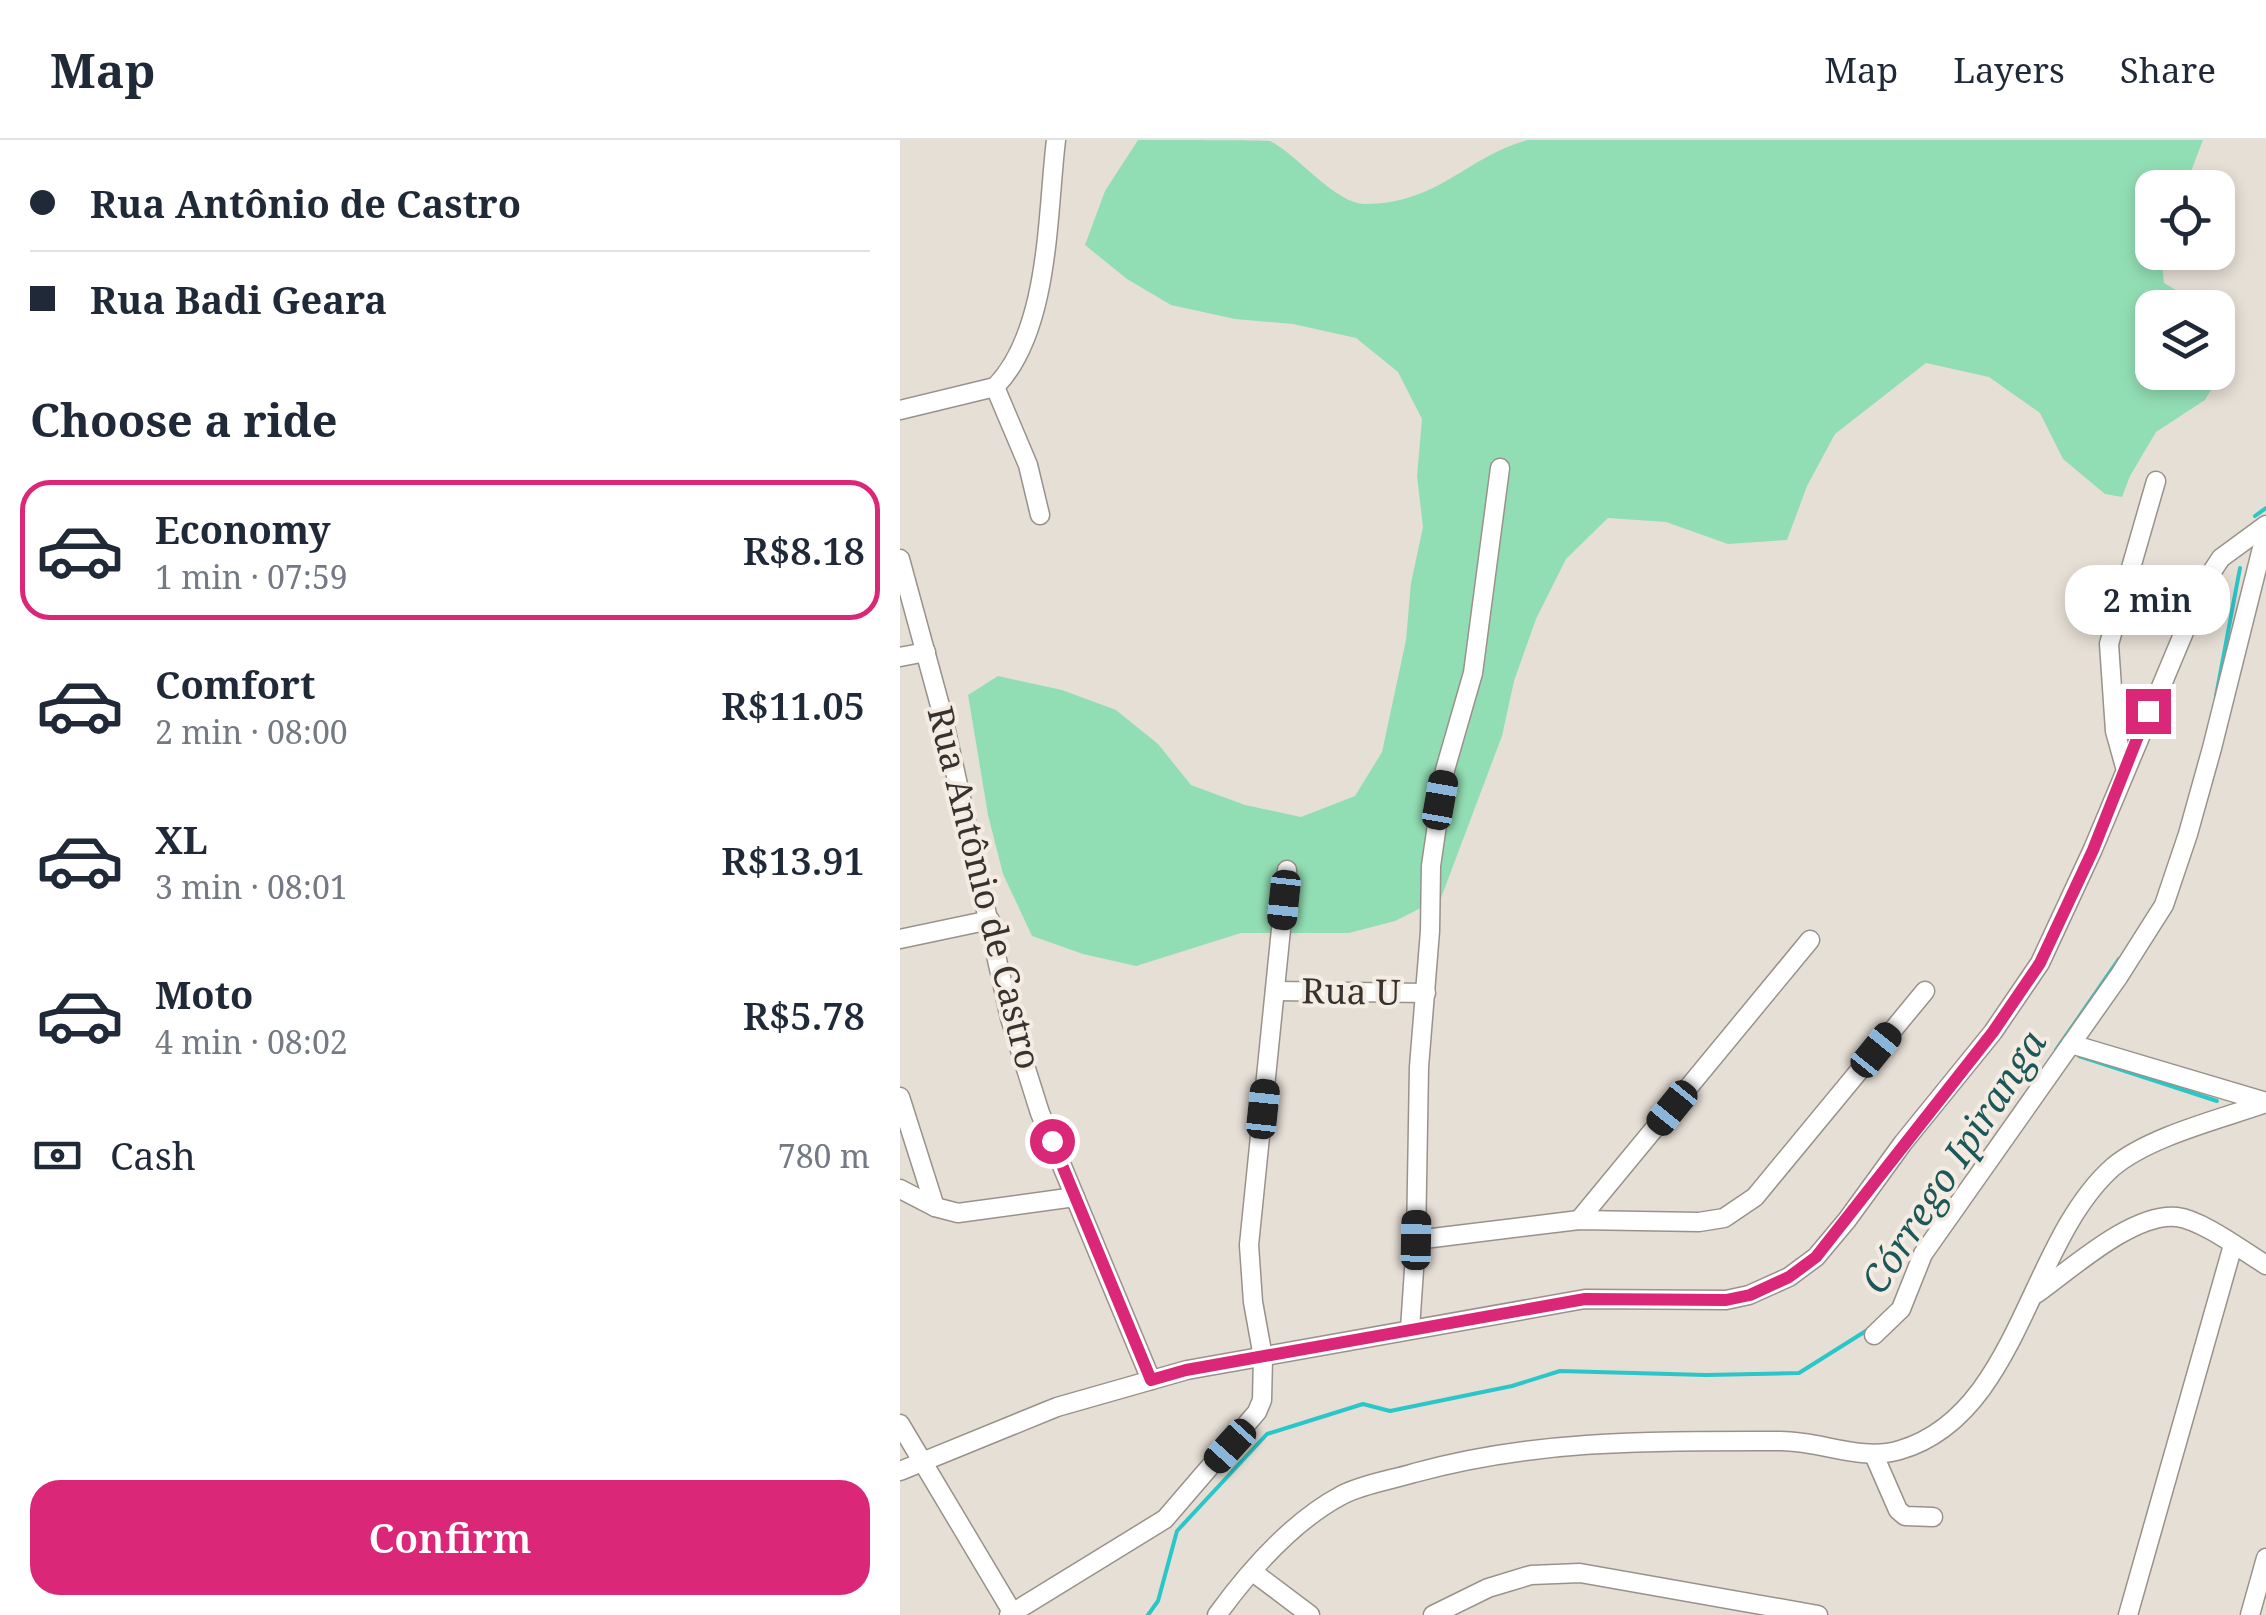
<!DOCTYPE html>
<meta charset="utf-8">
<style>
:root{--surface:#fff;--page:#f2f2f3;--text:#1f2937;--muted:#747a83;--line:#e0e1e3;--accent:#db2777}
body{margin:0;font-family:"Noto Serif",serif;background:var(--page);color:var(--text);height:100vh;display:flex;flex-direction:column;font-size:38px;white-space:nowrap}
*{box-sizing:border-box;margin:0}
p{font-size:32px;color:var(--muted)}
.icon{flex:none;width:55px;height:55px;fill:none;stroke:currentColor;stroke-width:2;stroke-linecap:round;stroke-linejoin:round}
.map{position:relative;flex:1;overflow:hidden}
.drawer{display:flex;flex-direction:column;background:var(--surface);width:900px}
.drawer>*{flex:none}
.banner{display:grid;align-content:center;height:220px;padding:0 30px;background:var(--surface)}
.tools{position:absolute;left:1235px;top:30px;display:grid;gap:20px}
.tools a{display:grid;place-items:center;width:100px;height:100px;border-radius:20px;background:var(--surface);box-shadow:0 5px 15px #0003;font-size:50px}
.end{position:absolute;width:45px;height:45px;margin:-22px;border:12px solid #db2777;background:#fff;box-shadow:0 0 0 5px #fff}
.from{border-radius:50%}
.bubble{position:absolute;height:70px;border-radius:30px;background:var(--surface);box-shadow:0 5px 15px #0003;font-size:32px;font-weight:600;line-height:70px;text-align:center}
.car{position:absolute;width:30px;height:60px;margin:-30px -15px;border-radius:12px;box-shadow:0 0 8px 2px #0007;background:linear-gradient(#222 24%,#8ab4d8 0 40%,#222 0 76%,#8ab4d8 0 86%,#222 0)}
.banner b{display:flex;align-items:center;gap:35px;height:95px;font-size:38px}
.banner b+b{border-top:2px solid var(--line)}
.banner i{width:25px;height:25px;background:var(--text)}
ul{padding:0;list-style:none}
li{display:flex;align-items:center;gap:30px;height:140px;margin:0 20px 15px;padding:0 10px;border:5px solid transparent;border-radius:30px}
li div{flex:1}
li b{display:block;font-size:38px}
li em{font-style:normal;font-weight:600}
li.selected{border-color:var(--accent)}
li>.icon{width:90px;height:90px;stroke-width:1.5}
h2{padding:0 30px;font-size:45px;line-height:120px}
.pay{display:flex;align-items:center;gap:25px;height:110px;padding:0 30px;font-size:38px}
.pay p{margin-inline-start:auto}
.button{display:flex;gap:20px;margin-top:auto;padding:20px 30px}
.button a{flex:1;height:115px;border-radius:30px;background:var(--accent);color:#fff;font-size:40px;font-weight:600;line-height:115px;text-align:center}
header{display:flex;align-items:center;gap:60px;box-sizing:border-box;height:140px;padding:0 50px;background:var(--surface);border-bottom:2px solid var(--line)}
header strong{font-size:48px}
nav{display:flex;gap:55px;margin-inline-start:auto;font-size:35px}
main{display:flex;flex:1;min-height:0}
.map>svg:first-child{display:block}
</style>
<header>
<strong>Map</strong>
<nav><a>Map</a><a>Layers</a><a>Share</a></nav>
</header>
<main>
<section class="drawer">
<div class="banner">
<b><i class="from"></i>Rua Antônio de Castro</b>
<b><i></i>Rua Badi Geara</b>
</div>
<h2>Choose a ride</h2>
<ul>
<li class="selected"><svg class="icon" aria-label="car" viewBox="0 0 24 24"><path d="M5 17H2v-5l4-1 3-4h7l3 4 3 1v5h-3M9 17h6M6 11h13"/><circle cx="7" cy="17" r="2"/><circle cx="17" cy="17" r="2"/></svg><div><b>Economy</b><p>1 min · 07:59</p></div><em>R$8.18</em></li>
<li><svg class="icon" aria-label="car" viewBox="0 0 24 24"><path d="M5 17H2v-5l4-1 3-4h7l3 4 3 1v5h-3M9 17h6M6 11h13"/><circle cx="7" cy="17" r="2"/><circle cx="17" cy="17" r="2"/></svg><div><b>Comfort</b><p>2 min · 08:00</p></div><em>R$11.05</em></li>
<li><svg class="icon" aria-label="car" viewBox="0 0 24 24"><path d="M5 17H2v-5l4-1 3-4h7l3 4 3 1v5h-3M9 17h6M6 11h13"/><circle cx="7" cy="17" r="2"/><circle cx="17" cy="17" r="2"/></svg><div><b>XL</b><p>3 min · 08:01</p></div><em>R$13.91</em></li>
<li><svg class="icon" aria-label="car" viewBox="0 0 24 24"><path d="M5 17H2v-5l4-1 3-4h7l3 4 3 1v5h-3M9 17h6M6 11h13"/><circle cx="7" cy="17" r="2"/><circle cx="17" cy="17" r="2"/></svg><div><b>Moto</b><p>4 min · 08:02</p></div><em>R$5.78</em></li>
</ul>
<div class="pay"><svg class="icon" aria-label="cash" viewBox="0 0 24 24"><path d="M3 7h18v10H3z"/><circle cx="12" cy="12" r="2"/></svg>Cash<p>780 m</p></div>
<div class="button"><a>Confirm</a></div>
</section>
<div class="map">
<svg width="1366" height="1475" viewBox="0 0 1366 1475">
<rect width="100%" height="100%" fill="#e6dfd6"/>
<path fill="#92deb4" d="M238,0C260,0 357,0 370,1C396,13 435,64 465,64C539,64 567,16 628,0H1303L1285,47L1252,48V112L1261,113L1264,143L1305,167L1252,168V232H1318V188L1331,216L1305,260L1256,292L1230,336L1222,357L1205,354L1163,319L1140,273L1089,237L1026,223L935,294L907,346L887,400L828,404L766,382L708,378L666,419L636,479L614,541L602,596L541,758L495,781L449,793H341L236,826L183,814L132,796L103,734L88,675L68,555L98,536L162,550L216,570L258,604L291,645L345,665L401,677L455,656L482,612L506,500L511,443L523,387L517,336L522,279L498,232L456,198L393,184L335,179L271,165L227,139L185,105L205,51Z"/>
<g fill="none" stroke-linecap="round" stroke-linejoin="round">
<g stroke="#2bc6c8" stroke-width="4">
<path d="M1355,376L1366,368"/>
<path d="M1316,556L1340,428"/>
<path d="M1156,910L1219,819"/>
<path d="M1179,916L1317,961"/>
<path d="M248,1475L258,1461L277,1391L367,1294L463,1264L490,1271L612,1246L660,1231L806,1235L899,1233L969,1189"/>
</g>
<defs>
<g id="minor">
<path d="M95,247C150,191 147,74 156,0"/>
<path d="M95,247L128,325L140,375"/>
<path d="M0,270L95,247"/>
<path d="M0,419L42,573L110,878L140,973L251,1240"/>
<path d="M0,517L26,512"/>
<path d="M1225,627L1215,591L1209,504L1256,341"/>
<path d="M0,799L90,780"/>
<path d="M375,851L526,853"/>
<path d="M1171,904L1366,962"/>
<path d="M0,957L35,1067"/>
<path d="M0,1049L35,1067L58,1073L175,1057"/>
<path d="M679,1080L910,800"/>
<path d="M516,1100L679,1080L799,1082L824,1078L855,1057L1025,851"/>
<path d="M1136,1154C1170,1130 1233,1072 1277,1077C1302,1080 1343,1111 1366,1125"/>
<path d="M510,1189L516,1100L519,927L530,791L531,726L545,630L573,533L600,328"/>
<path d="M974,1195L1001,1169L1023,1114L1219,836L1264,765L1288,694L1312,608L1365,396"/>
<path d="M0,1284L114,1475"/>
<path d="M974,1315L998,1370L1005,1376L1033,1377"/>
<path d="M0,1331L157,1267L287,1230L685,1159L826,1160L849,1155L889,1137L916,1117L947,1080L1003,1003L1093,892L1140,823L1193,709L1305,442L1321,418L1366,385"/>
<path d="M353,1432L410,1475"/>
<path d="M109,1475L265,1379L357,1272L362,1260L363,1217L353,1162L349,1105L387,730"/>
<path d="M317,1475C349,1431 393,1381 442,1355C463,1344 491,1340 514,1333C636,1299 755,1301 881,1301C922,1301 961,1322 1000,1310C1119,1275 1128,1102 1213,1027C1250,996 1321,979 1366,963"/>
<path d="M533,1475L588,1448L631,1435L680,1433L918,1475"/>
<path d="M1228,1475L1333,1105"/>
<path d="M1350,1475L1366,1418"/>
</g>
</defs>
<use href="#minor" stroke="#99928a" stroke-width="21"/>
<use href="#minor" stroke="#fff" stroke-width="18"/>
</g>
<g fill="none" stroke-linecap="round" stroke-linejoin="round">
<path stroke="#db2777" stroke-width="12" d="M152,1001L251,1240L286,1230L685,1159L826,1160L850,1155L889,1137L916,1117L1093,892L1140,823L1193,710L1248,571"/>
</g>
<g text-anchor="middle" stroke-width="8" stroke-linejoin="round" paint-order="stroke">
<g font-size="35" fill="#35322f" stroke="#f4ece3">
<text transform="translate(84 748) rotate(76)" y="12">Rua Antônio de Castro</text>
<text transform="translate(451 852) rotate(1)" y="12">Rua U</text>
</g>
<g font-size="38" font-style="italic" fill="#1c5859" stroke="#f4ece3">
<text transform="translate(1054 1022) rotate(-57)" y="13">Córrego Ipiranga</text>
</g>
</g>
</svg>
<div class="tools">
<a><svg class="icon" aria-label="locate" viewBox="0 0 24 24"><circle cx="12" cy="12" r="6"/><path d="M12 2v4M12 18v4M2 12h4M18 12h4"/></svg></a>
<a><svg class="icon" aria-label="layers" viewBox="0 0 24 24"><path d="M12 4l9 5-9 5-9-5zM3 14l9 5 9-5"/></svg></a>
</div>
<i class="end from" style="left:152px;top:1001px"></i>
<i class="end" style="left:1248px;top:571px"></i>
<div class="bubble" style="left:1165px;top:425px;width:165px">2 min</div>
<i class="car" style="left:540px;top:660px;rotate:10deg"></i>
<i class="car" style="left:384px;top:760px;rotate:186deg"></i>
<i class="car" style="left:976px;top:910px;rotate:39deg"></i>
<i class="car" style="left:772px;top:968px;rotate:219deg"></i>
<i class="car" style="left:363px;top:969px;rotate:6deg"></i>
<i class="car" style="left:516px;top:1100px;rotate:1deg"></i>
<i class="car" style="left:330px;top:1306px;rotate:222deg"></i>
</div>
</main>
